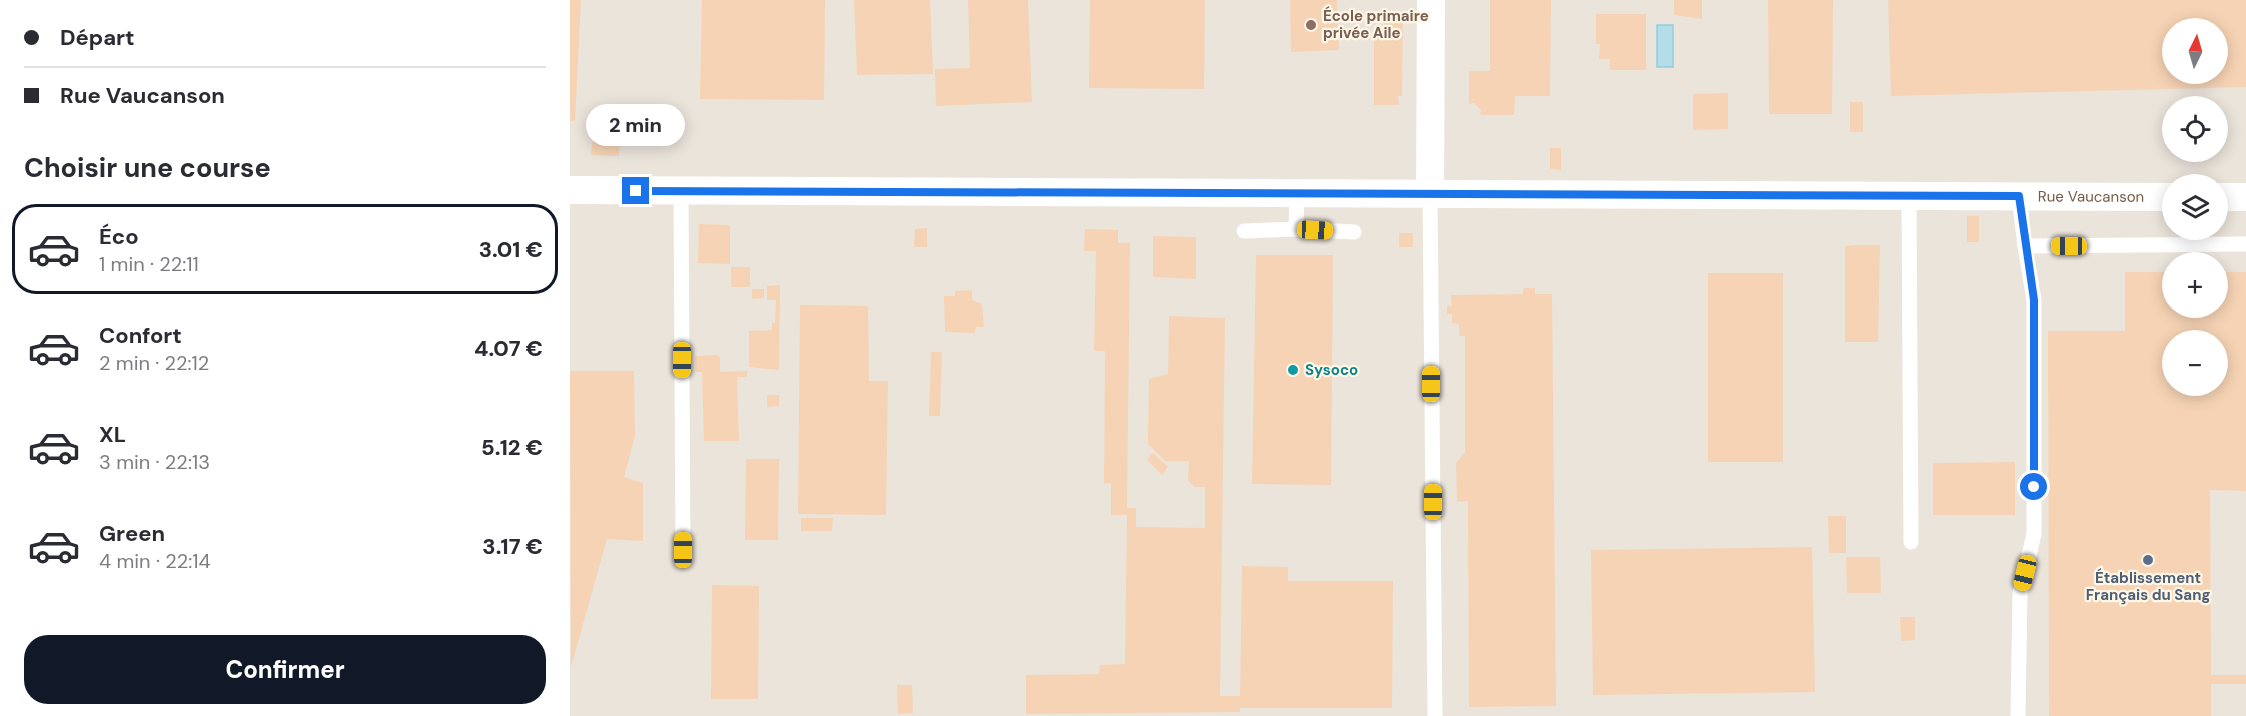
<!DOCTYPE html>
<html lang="fr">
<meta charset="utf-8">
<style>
:root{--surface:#fff;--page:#f2f2f3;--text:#2b2b33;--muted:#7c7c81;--line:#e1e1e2;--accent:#111827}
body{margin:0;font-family:"DM Sans",sans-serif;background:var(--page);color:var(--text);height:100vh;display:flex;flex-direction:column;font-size:22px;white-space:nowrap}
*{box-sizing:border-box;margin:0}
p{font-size:20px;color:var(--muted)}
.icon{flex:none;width:33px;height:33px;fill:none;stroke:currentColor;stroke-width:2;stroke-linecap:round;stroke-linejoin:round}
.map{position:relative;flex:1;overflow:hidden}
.panel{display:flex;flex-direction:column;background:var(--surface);width:570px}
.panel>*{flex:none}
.hud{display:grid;align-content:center;height:132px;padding:0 24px;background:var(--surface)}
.needle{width:39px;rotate:5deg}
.controls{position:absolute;left:1592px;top:18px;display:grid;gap:12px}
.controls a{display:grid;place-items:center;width:66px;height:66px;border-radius:50%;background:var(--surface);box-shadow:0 3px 15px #0003;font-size:30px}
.end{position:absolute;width:27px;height:27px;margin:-14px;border:8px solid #1a73e8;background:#fff;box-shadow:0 0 0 3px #fff}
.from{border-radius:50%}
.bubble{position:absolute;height:42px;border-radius:21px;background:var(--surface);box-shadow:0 3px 15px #0003;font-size:20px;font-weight:800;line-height:42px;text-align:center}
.car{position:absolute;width:18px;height:36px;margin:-18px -9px;border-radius:8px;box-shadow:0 0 4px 2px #0007;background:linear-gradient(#f5c518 24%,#345 0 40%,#f5c518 0 76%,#345 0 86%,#f5c518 0)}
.hud b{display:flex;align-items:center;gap:21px;height:57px;font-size:22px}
.hud b+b{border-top:2px solid var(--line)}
.hud i{width:15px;height:15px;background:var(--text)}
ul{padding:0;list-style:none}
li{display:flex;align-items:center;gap:18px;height:90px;margin:0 12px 9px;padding:0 12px;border:3px solid transparent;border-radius:24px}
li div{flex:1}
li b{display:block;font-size:22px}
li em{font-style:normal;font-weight:800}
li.selected{border-color:var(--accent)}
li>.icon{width:54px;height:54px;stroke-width:1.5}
h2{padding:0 24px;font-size:27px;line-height:72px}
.button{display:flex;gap:12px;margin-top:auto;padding:12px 24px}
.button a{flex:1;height:69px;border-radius:24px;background:var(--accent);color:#fff;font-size:24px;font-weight:800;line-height:69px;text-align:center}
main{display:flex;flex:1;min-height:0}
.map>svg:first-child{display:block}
</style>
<main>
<section class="panel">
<div class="hud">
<b><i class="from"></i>Départ</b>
<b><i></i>Rue Vaucanson</b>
</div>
<h2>Choisir une course</h2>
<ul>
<li class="selected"><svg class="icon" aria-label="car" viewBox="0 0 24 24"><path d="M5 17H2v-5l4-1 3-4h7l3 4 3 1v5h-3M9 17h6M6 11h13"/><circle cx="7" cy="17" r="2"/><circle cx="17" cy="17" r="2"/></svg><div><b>Éco</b><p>1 min · 22:11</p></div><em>3.01 €</em></li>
<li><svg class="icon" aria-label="car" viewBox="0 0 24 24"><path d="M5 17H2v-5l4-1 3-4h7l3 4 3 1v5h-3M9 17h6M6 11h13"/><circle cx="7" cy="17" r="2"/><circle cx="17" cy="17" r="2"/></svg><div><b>Confort</b><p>2 min · 22:12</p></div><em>4.07 €</em></li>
<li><svg class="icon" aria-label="car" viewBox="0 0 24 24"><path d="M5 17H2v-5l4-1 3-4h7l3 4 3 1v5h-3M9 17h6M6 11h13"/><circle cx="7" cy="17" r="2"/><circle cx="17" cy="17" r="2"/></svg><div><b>XL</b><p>3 min · 22:13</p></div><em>5.12 €</em></li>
<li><svg class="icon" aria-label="car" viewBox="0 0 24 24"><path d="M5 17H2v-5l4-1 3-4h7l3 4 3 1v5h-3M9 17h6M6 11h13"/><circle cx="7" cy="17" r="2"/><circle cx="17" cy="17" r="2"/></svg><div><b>Green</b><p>4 min · 22:14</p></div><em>3.17 €</em></li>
</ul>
<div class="button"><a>Confirmer</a></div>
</section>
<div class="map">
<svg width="1676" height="716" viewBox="0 0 1676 716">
<rect width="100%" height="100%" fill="#fef4de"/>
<path fill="#ebe4db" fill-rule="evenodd" d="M0,0H1676V716H0ZM1602,28H1647V74H1602ZM1602,106H1647V152H1602ZM1602,184H1647V230H1602ZM1602,262H1647V308H1602ZM1602,340H1647V386H1602Z"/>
<rect fill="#b2dde9" stroke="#97ccdb" stroke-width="1.5" x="1087" y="25" width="16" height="42"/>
<g fill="#f6d3b4" fill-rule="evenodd">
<path d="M0,0H11L5,121H0Z"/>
<path d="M132,0H255L254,100L130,99Z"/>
<path d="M284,0H360L363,74L287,75Z"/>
<path d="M398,0H458L462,102L366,106L365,69L400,68Z"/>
<path d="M520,0H635L634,89L519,88Z"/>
<path d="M720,0H767L769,50L721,52Z"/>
<path d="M920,0H981L980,96H945L944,115H910L911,110L904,103L899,104V71H920Z"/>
<path d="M1104,0H1132V19L1104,15Z"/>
<path d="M1198,0H1263L1262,114H1199Z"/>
<path d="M1318,0H1676V87L1321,96ZM1602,28H1647V74H1602Z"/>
<path d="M814,13H833L832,96H828L829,105H804V37H815Z"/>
<path d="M1026,14H1076V70H1040V59H1029L1030,44H1026Z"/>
<path d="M1158,93V129L1123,130V94Z"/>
<rect x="1280" y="102" width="13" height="30"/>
<path d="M22,142L50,143L49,156L21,155Z"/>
<path d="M980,148H991V170L980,169Z"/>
<rect x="1397" y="216" width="12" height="26"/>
<path d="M129,224L160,225V264L128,263Z"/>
<path d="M357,228V247H344L345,229Z"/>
<path d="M515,229L548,230V243H560L557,508H566V527L635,528V487H624L618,480L619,461H595L578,444L579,379L598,374L599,316L655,318L650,696H670L672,566L718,567V581H823L822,708H670V712L456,714V675L529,674L530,665L555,664L557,515H541V483L534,484L535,351H524L526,251H514Z"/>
<rect x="829" y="233" width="14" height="14"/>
<path d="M583,236L626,237V279L583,277Z"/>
<path d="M1288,245H1310L1308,342H1275V246Z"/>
<path d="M686,255H763L761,485L682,484Z"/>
<rect x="161" y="267" width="19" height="20"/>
<path d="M1555,272H1602V308H1647V272H1676V491L1640,490L1641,675H1676V684H1641V716H1479L1478,331H1555ZM1602,340H1647V386H1602Z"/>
<rect x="1138" y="273" width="75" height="189"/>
<path d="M210,285L209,370L179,367V331L202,330V323H205L206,300H197V286Z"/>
<path d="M953,288H965V294H982L986,706L899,707L898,501L887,502L886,463L895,453V336H889V324L882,323V314H877V306H882L881,295L953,294Z"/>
<path d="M182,289H194V298L182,299Z"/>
<path d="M402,290V300L412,304L414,327H406L405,333L375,332L374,296H385V291Z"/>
<path d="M230,305L298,306L299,381H318L316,515L228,514Z"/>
<path d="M361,352H372L370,416H359Z"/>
<path d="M146,355L150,357V372L177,371V377H167L169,441H134L132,372H126L125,356Z"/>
<path d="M0,371H64L65,436L54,477L73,483V541L37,539L1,667Z"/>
<path d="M197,395H209V406L197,407Z"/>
<path d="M583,453L598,467L592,475L577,460Z"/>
<path d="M176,459H209L208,540H175Z"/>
<path d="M1445,462V515H1363V463Z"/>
<path d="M1258,516H1276V553H1259Z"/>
<path d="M231,518H263L262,531H231Z"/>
<path d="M1242,547L1245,692L1023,695L1021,550Z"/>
<path d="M1276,557H1310L1311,593H1277Z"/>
<path d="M142,585L189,586L188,699H141Z"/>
<path d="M1330,617H1345V640L1331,641Z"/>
<path d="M327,685H342L343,713L328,714Z"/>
</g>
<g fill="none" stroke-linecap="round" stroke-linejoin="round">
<g stroke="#fff" stroke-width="15">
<path d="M111,191L113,550"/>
<path d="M860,194L865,716"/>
<path d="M1339,196L1341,542"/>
<path d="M1449,196L1455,246"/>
<path d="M726,229L784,232"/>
<path d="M674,231L726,229L727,194"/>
<path d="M1448,716L1450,593L1464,534V300L1455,246L1676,244"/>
</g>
<g stroke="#fff" stroke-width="28">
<path id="s1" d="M0,190L1602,197"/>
<path d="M860,194L861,0"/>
<path d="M1647,197H1676"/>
</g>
</g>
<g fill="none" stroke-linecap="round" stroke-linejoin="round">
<path stroke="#1a73e8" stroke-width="8" d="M66,191L1449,196L1464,300V487"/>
</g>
<circle fill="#8d6e63" stroke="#fff7e6" stroke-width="2" cx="741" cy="25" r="6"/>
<circle fill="#0f9aa8" stroke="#fff7e6" stroke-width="2" cx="723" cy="370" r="6"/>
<circle fill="#5c6f8a" stroke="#fff7e6" stroke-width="2" cx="1578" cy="560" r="6"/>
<g text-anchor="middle" stroke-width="4.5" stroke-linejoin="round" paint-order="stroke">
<g font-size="15" font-weight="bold" fill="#785e54" stroke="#fff7e6" text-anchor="start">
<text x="753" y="21">École primaire<tspan x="753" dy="17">privée Aile</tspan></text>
</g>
<g font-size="15" fill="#765a45" stroke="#fff7e6">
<text dy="5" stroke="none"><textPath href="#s1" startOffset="1521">Rue Vaucanson</textPath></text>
</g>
<g font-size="15" font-weight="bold" fill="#0d838f" stroke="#fff7e6" text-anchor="start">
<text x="735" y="375">Sysoco</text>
</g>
<g font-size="15" font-weight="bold" fill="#4e5e75" stroke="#fff7e6">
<text x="1578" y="583">Établissement<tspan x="1578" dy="17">Français du Sang</tspan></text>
</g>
</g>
</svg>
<div class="controls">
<a><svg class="needle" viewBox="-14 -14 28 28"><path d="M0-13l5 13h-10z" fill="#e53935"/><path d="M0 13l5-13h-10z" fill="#7c7c81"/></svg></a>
<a><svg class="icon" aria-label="locate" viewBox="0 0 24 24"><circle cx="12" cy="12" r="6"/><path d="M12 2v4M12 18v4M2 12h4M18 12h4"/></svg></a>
<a><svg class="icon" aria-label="layers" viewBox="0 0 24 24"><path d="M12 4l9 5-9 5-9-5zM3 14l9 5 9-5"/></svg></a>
<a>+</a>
<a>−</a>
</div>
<i class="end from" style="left:1464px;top:487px"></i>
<i class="end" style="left:66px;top:191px"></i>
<div class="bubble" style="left:16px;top:104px;width:99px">2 min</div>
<i class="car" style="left:745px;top:230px;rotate:93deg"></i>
<i class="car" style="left:1499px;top:246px;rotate:270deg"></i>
<i class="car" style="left:112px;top:360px;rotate:180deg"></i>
<i class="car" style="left:861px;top:384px;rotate:0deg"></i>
<i class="car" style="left:863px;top:502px;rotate:0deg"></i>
<i class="car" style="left:113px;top:550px;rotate:0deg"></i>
<i class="car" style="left:1455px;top:573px;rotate:194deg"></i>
</div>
</main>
